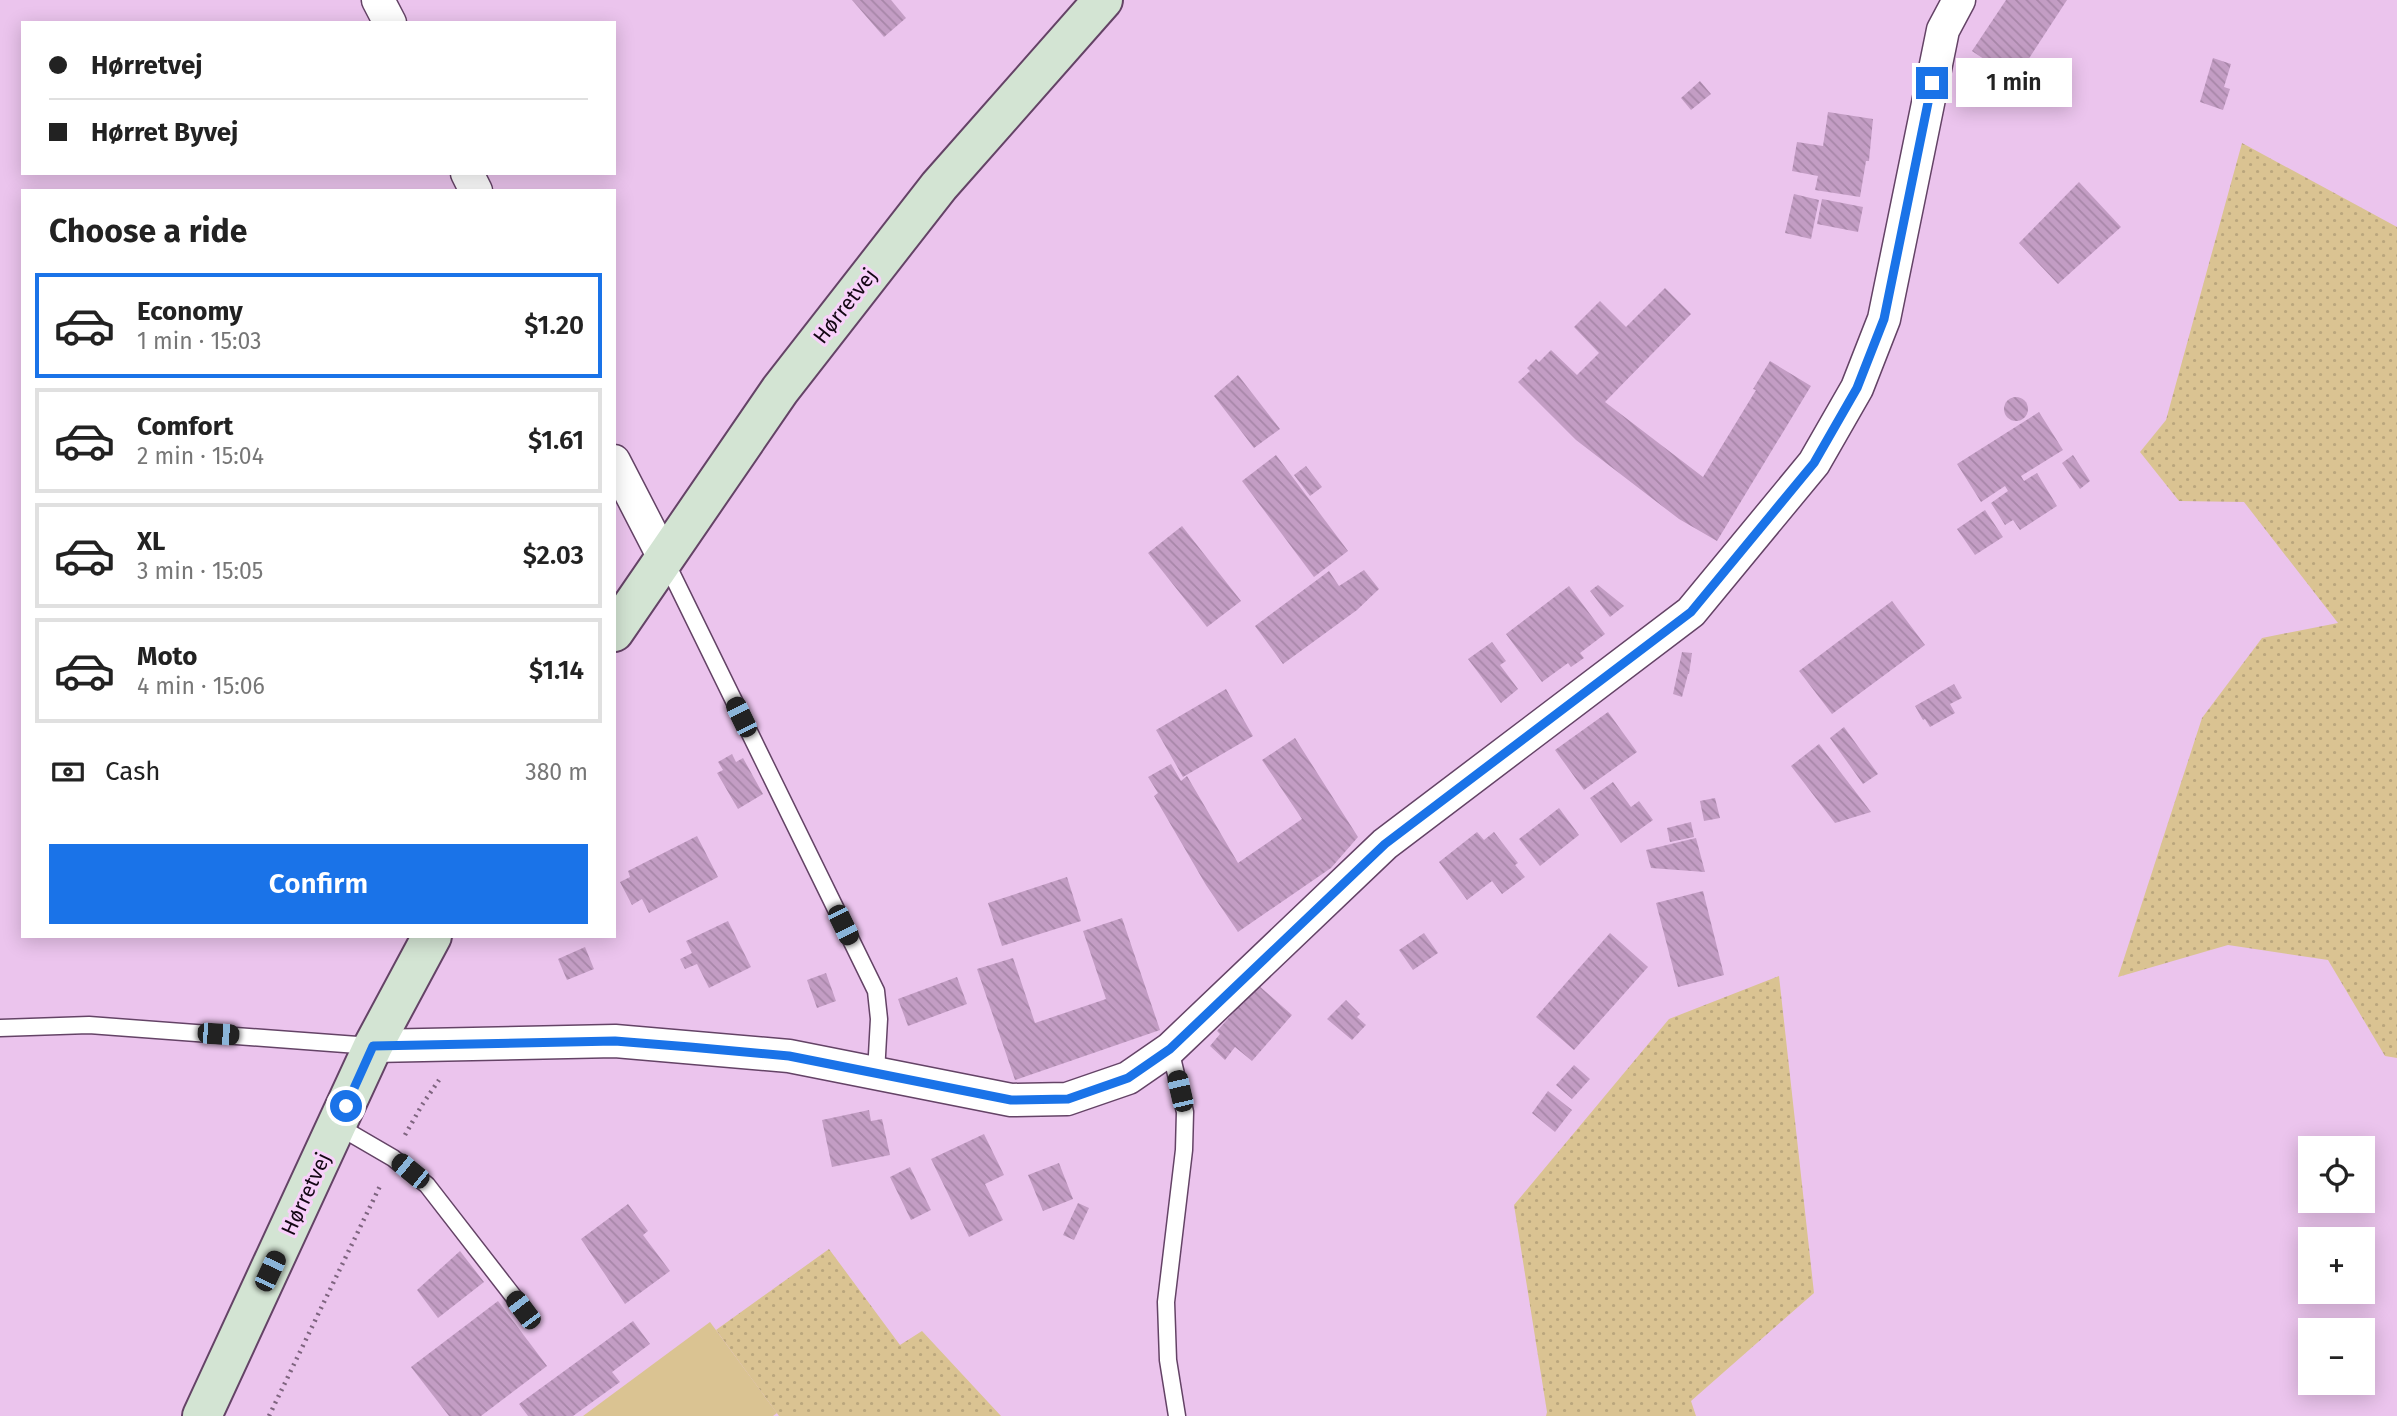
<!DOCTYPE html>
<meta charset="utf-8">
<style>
:root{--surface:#fff;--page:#f2f2f2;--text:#222;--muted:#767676;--line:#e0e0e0;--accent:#1a73e8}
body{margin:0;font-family:"Fira Sans",sans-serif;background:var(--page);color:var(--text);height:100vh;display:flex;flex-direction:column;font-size:26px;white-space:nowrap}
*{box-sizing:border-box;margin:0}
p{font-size:23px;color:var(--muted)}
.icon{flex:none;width:38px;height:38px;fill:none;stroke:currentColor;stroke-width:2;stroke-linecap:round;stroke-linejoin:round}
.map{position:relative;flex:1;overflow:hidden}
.sheet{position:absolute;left:21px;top:189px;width:595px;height:749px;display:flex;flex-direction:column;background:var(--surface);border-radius:0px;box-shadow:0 4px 18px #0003}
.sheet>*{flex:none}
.banner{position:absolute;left:21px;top:21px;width:595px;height:154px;border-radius:0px;box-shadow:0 4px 18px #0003;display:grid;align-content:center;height:154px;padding:0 28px;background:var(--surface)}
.controls{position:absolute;left:2298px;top:1136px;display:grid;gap:14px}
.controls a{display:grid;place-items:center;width:77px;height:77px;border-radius:0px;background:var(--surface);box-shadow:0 4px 18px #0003;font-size:35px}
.end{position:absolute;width:32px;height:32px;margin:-16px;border:9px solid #1a73e8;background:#fff;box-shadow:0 0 0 4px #fff}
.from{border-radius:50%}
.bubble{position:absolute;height:49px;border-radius:0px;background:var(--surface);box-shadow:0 4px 18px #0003;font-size:23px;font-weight:600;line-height:49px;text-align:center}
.car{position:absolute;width:21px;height:42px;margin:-21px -10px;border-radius:9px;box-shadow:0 0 5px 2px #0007;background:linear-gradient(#222 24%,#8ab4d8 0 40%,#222 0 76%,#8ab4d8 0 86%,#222 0)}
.banner b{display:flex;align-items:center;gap:24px;height:66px;font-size:26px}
.banner b+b{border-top:2px solid var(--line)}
.banner i{width:18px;height:18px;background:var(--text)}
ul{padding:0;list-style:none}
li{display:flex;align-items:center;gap:21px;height:105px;margin:0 14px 10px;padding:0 14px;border:4px solid var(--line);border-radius:0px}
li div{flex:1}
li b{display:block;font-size:26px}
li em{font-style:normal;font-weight:600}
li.current{border-color:var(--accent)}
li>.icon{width:63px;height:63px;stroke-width:1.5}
h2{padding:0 28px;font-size:32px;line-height:84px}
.pay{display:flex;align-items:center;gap:18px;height:77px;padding:0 28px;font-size:26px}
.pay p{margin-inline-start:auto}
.primary-button{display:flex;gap:14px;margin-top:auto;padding:14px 28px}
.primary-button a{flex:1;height:80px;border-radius:0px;background:var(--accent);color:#fff;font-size:28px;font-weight:600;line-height:80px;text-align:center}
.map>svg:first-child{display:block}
</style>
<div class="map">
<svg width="2397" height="1416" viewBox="0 0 2397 1416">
<defs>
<pattern id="grass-dots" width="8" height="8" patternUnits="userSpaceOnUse" patternTransform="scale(1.75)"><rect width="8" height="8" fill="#dac392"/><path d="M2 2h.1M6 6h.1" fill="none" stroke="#baa67d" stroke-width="1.8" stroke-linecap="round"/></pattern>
<pattern id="building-back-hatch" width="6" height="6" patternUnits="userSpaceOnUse" patternTransform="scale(1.75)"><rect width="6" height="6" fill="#c39dc4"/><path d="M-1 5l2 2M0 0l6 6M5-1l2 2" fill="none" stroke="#a786a8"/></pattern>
</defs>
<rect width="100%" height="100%" fill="#ebc4ed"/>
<g fill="url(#grass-dots)">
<path d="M2242,143L2397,227V1058L2385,1056L2328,960L2228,945L2118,977L2202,718L2262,638L2338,623L2244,502L2179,501L2140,452L2166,420Z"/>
<path d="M1779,976L1814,1293L1691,1401L1696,1416H1546L1547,1412L1514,1205L1669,1019Z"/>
<path d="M829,1249L900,1345L922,1331L1001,1416H779L716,1330Z"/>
</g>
<path fill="#dac392" d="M710,1322L777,1413L773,1416H583Z"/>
<g fill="url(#building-back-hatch)">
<path d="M852,0H891L906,18L884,37Z"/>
<path d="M2006,0H2067L2015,80L1972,51Z"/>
<path d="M2213,58L2231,64L2224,87L2230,89L2223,110L2200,102Z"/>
<path d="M1700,81L1711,94L1691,110L1681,98Z"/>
<path d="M1828,112L1873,119L1869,161H1866L1860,197L1815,190L1818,176L1792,171L1797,142L1823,146Z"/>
<path d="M2079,182L2121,227L2058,284L2019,243Z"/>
<path d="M1794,194L1819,200L1811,239L1785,233Z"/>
<path d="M1822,199L1863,207L1858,232L1817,224Z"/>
<path d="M1665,288L1691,314L1605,402L1703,477L1756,390L1753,389L1770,361L1811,386L1717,541L1679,519L1576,440L1518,382L1530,371L1527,368L1536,359L1539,362L1551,350L1577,375L1599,353L1574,327L1600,301L1626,327Z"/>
<path d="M1238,375L1280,429L1254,448L1214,396Z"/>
<circle cx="2016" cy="409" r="12"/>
<path d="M2039,412L2063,450L2021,476L2024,481L2037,473L2057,506L2020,530L2013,520L2005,525L1991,503L2008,491L2005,486L1981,502L1957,464Z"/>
<path d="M1276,455L1348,551L1314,577L1242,481Z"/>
<path d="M2073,455L2090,481L2080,489L2062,463Z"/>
<path d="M1306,466L1322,487L1310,496L1294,475Z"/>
<path d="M1985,510L2003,537L1975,555L1957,529Z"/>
<path d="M1182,526L1241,601L1207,627L1148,553Z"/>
<path d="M1364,570L1379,589L1357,610L1283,664L1255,626L1329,571L1339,586Z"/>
<path d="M1598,585L1624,606L1610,617L1590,591Z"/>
<path d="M1569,586L1605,634L1580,653L1584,658L1571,667L1568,663L1542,682L1506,634Z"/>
<path d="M1892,601L1925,645L1832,714L1799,671Z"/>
<path d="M1492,642L1506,661L1500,665L1518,689L1501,703L1468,659Z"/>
<path d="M1682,652L1692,653L1689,674H1688L1682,697L1673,694Z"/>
<path d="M1954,684L1962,698L1950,704L1955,713L1930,727L1925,719L1923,720L1915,706Z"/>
<path d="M1226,689L1253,736L1183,777L1156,730Z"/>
<path d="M1608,712L1637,752L1584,790L1555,750Z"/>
<path d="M1844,727L1878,774L1863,784L1830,738Z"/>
<path d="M1295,738L1358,837L1331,868L1238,932L1206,885L1154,796L1158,793L1148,777L1171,764L1181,781L1187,776L1238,863L1302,819L1262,760Z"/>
<path d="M1819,744L1871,812L1835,823L1791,766Z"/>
<path d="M732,754L736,762L743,758L763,794L738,809L717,773L723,770L718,762Z"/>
<path d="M1613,782L1631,807L1639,801L1653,820L1621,843L1590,798Z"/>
<path d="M1715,798L1720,818L1704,821L1700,801Z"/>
<path d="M1559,808L1579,835L1540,866L1519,839Z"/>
<path d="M1691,822L1694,837L1670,842L1667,828Z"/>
<path d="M1477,832L1484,840L1494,832L1518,863L1515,865L1525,877L1502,894L1492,881L1467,900L1439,862Z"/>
<path d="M697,836L718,877L649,913L642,899L632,905L620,882L630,877L628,871Z"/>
<path d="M1696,838L1705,872L1651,868L1646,850Z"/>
<path d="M1067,877L1081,921L1002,946L988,903Z"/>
<path d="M1703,891L1724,975L1678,987L1656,903Z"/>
<path d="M1122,918L1160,1030L1015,1080L977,969L1013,958L1035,1023L1106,999L1083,931Z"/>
<path d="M728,921L751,967L709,988L697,964L685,969L680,959L692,953L686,941Z"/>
<path d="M1424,933L1438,953L1413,970L1399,950Z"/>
<path d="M1610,933L1648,967L1574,1050L1536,1017Z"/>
<path d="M585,947L594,969L567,980L558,959Z"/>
<path d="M826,973L836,1001L817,1008L807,980Z"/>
<path d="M957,977L967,1004L908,1026L898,999Z"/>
<path d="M1258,985L1292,1015L1252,1061L1235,1047L1225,1060L1210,1046L1220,1034L1217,1031Z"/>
<path d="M1346,1000L1360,1014L1357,1017L1366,1025L1352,1040L1327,1019Z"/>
<path d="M1574,1065L1590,1079L1572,1099L1556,1085Z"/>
<path d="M1548,1091L1572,1110L1555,1132L1532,1113Z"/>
<path d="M869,1110L871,1121L882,1119L890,1155L832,1167L822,1120Z"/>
<path d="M984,1134L1004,1175L985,1184L1003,1220L969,1237L931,1159Z"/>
<path d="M1059,1163L1073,1199L1043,1211L1028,1175Z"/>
<path d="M910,1167L931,1210L911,1220L890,1177Z"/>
<path d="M1078,1203L1089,1208L1074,1240L1063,1235Z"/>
<path d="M628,1204L648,1231L643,1235L670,1271L625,1304L581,1239Z"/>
<path d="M460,1251L484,1282L438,1318L417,1290Z"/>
<path d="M498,1301L547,1366L481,1416H449L411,1367Z"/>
<path d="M633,1321L650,1344L612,1372L620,1382L573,1416H528L519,1404Z"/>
</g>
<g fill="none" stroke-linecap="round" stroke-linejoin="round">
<defs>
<g id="lane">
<path d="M665,560L876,991L879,1019L876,1073"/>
<path d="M0,1028L89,1025L371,1046"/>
<path d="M1170,1049L1185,1112L1184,1150L1166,1302L1168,1360L1177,1416"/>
<path d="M338,1126L393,1158L427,1185L524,1310"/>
</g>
<g id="street">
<path d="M378,0L390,23"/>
<path d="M467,173L476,191"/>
<path d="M614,461L664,558"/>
<path d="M373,1046L615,1041L789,1056L1011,1100L1067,1099L1128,1078L1170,1049L1385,844L1691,612L1814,463L1857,388L1884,319L1943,30L1959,0"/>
</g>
<g id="secondary">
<path d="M614,632L780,390L939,186L1103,0"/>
<path d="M202,1416L373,1046L432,936"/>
</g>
</defs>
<use href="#lane" stroke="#644366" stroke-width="19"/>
<use href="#street" stroke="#644366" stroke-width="35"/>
<use href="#secondary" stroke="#644366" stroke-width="42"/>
<g stroke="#7e647f" stroke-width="4.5" stroke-dasharray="2 5" stroke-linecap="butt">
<path d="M405,1135L422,1105L439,1080"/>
<path d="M269,1416L381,1184"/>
</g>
<use href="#lane" stroke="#fff" stroke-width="16"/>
<use href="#street" stroke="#fff" stroke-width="32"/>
<use href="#secondary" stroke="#d3e4d3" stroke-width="38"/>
</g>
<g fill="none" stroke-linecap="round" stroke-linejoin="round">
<path stroke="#1a73e8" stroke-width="9" d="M346,1106L373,1046L615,1041L690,1047L789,1056L1011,1100L1068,1099L1128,1078L1170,1049L1385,844L1691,612L1814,463L1857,388L1884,319L1932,83"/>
</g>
<g text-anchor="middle" stroke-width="6" stroke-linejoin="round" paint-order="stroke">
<g font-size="21" fill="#140714" stroke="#f8d1fa">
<text transform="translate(845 306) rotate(-52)" y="7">Hørretvej</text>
<text transform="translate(306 1194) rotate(-65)" y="7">Hørretvej</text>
</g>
</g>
</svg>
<div class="controls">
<a><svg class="icon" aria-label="locate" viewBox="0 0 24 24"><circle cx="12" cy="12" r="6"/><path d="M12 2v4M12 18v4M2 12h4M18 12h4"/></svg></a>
<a>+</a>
<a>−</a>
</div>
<i class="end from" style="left:346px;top:1106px"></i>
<i class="end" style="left:1932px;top:83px"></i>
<div class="bubble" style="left:1956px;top:58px;width:116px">1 min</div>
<i class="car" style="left:741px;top:717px;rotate:334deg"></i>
<i class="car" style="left:843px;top:925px;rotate:154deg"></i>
<i class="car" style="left:218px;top:1034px;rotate:94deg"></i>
<i class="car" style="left:1180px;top:1091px;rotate:347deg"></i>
<i class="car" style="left:410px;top:1171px;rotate:309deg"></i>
<i class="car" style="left:270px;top:1271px;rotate:25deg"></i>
<i class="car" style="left:523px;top:1310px;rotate:323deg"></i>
<div class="banner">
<b><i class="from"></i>Hørretvej</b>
<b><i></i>Hørret Byvej</b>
</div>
<section class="sheet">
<h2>Choose a ride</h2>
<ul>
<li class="current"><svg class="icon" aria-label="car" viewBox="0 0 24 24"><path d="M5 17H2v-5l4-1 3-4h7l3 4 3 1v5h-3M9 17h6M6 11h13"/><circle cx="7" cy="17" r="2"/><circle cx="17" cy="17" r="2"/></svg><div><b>Economy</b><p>1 min · 15:03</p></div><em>$1.20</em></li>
<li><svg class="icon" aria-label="car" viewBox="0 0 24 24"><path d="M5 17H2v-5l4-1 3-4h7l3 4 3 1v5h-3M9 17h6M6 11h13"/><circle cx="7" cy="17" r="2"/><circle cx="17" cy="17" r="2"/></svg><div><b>Comfort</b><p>2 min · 15:04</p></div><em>$1.61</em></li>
<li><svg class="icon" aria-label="car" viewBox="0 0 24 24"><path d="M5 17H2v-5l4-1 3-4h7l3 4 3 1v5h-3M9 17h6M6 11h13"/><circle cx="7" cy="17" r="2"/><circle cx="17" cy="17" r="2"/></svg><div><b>XL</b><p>3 min · 15:05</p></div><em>$2.03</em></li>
<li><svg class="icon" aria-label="car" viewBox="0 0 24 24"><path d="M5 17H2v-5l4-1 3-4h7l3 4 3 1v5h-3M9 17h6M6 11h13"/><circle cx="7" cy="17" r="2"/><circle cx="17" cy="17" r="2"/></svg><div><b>Moto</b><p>4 min · 15:06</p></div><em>$1.14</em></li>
</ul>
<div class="pay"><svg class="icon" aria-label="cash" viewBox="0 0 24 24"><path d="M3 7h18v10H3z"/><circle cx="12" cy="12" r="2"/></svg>Cash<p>380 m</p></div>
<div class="primary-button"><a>Confirm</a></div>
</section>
</div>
